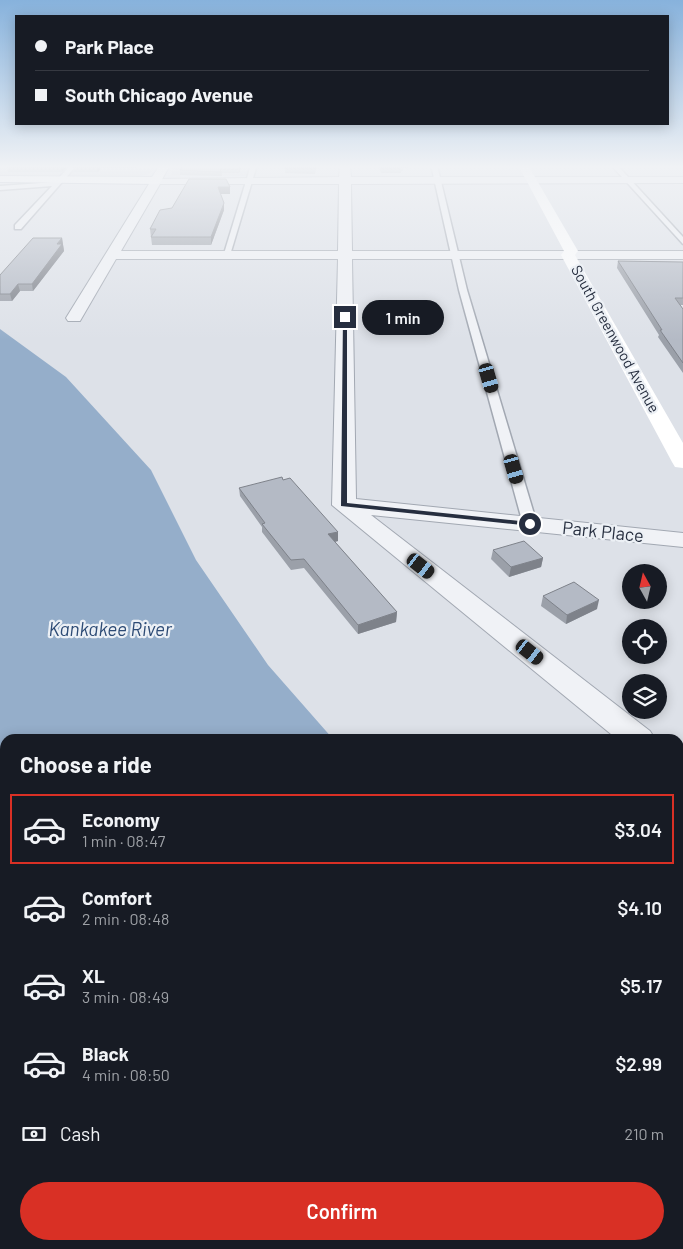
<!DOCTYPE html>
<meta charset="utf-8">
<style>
:root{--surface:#171b24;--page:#242831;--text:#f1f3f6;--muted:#9ea1a6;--line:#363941;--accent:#d93025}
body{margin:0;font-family:Barlow,sans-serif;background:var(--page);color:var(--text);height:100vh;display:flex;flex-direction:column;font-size:19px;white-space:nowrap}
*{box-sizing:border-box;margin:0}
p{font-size:16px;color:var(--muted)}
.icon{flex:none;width:28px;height:28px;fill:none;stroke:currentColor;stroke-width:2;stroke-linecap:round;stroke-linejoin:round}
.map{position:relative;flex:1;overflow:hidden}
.side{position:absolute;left:0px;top:734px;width:684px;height:516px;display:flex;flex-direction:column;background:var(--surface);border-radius:15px 15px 0 0;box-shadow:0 2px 12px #0003}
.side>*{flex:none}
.top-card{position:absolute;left:15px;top:15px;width:654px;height:110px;border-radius:0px;box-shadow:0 2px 12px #0003;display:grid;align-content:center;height:110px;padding:0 20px;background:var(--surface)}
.needle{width:32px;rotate:352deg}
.controls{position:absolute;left:622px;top:564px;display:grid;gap:10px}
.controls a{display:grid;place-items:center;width:45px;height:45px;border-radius:50%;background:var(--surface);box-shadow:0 2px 12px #0003;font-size:25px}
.end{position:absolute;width:22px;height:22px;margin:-11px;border:6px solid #262e3f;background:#fff;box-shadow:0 0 0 2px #fff}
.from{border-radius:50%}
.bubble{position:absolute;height:35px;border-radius:18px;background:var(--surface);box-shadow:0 2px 12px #0003;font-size:16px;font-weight:600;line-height:35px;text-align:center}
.car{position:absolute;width:15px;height:30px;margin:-15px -8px;border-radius:6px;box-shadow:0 0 4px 1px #0007;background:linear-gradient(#222 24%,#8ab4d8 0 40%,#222 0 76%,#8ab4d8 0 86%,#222 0)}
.top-card b{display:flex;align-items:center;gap:18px;height:48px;font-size:19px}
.top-card b+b{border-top:1px solid var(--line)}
.top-card i{width:12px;height:12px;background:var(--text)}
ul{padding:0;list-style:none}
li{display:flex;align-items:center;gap:15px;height:70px;margin:0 10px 8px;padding:0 10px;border:2px solid transparent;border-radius:0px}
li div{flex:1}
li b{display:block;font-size:19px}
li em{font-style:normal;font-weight:600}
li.selected{border-color:var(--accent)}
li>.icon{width:45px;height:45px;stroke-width:1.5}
h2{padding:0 20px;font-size:22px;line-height:60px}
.pay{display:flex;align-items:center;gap:12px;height:55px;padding:0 20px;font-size:19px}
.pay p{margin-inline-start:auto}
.action{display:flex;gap:10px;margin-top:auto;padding:10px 20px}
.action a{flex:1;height:58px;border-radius:30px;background:var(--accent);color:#fff;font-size:20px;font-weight:600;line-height:58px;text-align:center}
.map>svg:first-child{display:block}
</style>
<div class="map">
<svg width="683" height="1249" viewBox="0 0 683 1249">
<rect width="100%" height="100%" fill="#dde1e8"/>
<g fill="#cbd0da">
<path d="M0,165H72L69,169H153L149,174L140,176L0,175Z"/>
<path d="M174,165H257L254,176L171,175Z"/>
</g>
<path fill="#95aeca" d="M0,329L66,377L151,470L196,560L268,665L333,739H5V1245H679V1133L683,1138V1249H0Z"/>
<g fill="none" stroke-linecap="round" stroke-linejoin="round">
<defs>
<g id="lane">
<path d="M71,165H77L21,229H15V225L52,186L0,190V186L55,182Z"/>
<path d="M251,165H257L230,255L223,257Z"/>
<path d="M431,165H437L467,290L537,524L535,527H525L523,524L459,290Z"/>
<path d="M611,165H617L683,237V244Z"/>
</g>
<g id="street">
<path d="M340,165H350L351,177H683V183L351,184L352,251H683V259H352L356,499L683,533V547L371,515L650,731L655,739H617L332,505L338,259H116L80,321H68L66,318L152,179L339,177ZM160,184H339L338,251H121Z"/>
<path d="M679,757L683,759V787L679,785Z"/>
</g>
<path id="primary" d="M160,165H170L160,183L156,184L0,182V176L152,177Z"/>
</defs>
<use href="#lane" stroke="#a2a8b2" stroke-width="3"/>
<use href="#street" stroke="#a2a8b2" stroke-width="2"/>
<use href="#primary" stroke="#9ca5b4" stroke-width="2"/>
<use href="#lane" fill="#f0f2f6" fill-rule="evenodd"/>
<use href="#street" fill="#f0f2f6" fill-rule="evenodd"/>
<path fill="#fff" fill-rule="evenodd" d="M518,165H528L578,251L575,255L683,443V468L675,467L672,462L561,255L564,251Z"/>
<use href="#primary" fill="#fff" fill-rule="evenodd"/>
</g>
<g fill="#9ba0a9">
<path d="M69,165L62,172H8L7,167Z"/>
<path d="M74,165H139L137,168H101L98,172H74L73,167Z"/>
<path d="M242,165L239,173H222V176L180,175V170Z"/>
<path d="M285,165H317L315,174L285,173Z"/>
<path d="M378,165H408V168H403V171H401V173H381Z"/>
<path d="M189,179L230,194H220L224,203V210L211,245H152L150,229L172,208Z"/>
<path d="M62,238L64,251L33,291H20L12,301H0V275Z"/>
<path d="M618,261L683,262V305H680L683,309V373L658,337L659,335L617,268Z"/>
<path d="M239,488L338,532V541L335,542L397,612L396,622L358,634L304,568L291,570L262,532V527L240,496Z"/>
<path d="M493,550L543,558L541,567L509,577L491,559Z"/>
<path d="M543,596L597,609L566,624L541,606Z"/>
</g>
<g fill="#7e828a">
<path d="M63,165H69L62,172L61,167Z"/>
<path d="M99,165H100L101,168L98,172L97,167Z"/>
<path d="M240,165H242L239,173V169Z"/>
<path d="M218,187H230V194H219Z"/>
<path d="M224,203V210L211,245V237Z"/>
<path d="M62,238L64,251L33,291L32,284Z"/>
<path d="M18,284L20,291L12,301L10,294Z"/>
<path d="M338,532V541L329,543L328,534Z"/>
<path d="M543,558L541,567L509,577L511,567Z"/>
<path d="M599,600L597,609L566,624L567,615Z"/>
<path d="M397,612L396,622L358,634V625Z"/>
</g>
<g fill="#b4bac5" stroke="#7e828a">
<path d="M9,165H63L61,167H7Z"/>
<path d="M74,165H99L97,167H73Z"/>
<path d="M183,165H240L239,169H220L221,172L180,170Z"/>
<rect x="285" y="165" width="30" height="3"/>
<path d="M380,165H403H401V168H381Z"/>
<path d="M189,179H226L230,187H218L224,203L211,237H151L156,229H150L160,210L172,208Z"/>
<path d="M33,238H62L57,244H62L32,284H18L10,294H0V275Z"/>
<path d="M618,261L683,262V298H675L683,309V363L660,330H662Z"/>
<path d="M282,477L283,480L290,478L338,532L328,534L397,612L358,625L304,559L291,560L262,524L265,523L239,488Z"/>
<path d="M524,541L543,558L511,567L493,550Z"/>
<path d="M574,582L599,600L567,615L543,596Z"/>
</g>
<linearGradient id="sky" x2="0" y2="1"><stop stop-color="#87b2dc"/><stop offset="0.49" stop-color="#f0f2f5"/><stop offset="1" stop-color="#f0f2f5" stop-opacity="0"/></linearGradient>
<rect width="683" height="340" fill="url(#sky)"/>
<path fill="#262e3f" d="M343,316L347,317V503L530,522L532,526L341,506Z"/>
<g text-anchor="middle" stroke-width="4.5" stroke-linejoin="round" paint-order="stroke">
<g font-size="15" fill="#262e3f" stroke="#ecf0f5">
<text transform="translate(615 339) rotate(61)" y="5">South Greenwood Avenue</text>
</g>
<g font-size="18" fill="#262e3f" stroke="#ecf0f5">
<text transform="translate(603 532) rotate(6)" y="6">Park Place</text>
</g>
<g font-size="19" font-style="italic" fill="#2d4b75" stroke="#ecf0f5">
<text x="110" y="636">Kankakee River</text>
</g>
</g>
</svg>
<div class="controls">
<a><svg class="needle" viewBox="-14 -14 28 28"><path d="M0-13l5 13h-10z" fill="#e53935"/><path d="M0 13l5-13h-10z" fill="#9ea1a6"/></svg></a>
<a><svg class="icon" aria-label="locate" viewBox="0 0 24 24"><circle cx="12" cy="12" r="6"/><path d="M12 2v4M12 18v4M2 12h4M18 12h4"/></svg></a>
<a><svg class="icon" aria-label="layers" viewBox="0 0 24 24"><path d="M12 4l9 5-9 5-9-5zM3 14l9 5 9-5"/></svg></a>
</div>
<i class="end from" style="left:530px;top:524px"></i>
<i class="end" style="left:345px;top:317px"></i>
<div class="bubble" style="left:362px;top:300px;width:82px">1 min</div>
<i class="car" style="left:489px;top:378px;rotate:164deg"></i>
<i class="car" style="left:514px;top:469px;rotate:164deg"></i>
<i class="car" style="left:421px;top:566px;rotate:128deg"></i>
<i class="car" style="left:530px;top:652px;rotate:128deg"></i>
<div class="top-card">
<b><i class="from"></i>Park Place</b>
<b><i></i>South Chicago Avenue</b>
</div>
<section class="side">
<h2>Choose a ride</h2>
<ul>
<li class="selected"><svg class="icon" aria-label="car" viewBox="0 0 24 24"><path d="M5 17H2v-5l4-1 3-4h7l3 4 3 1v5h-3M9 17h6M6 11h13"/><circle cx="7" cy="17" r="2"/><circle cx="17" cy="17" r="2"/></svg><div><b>Economy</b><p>1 min · 08:47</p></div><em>$3.04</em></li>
<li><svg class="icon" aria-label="car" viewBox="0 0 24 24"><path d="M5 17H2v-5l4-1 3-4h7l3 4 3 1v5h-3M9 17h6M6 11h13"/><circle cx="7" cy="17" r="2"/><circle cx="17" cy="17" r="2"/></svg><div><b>Comfort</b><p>2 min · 08:48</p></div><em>$4.10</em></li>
<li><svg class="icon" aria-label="car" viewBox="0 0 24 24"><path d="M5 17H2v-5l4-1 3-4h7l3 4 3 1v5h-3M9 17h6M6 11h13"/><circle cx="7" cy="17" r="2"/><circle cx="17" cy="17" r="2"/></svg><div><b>XL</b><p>3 min · 08:49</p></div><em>$5.17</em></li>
<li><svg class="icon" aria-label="car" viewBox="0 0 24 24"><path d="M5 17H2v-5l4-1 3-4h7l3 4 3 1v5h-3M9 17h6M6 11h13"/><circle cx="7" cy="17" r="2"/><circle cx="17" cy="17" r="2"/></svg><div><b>Black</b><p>4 min · 08:50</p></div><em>$2.99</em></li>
</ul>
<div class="pay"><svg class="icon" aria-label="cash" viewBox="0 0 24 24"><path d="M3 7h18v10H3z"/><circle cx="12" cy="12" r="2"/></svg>Cash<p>210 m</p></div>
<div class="action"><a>Confirm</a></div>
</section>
</div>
